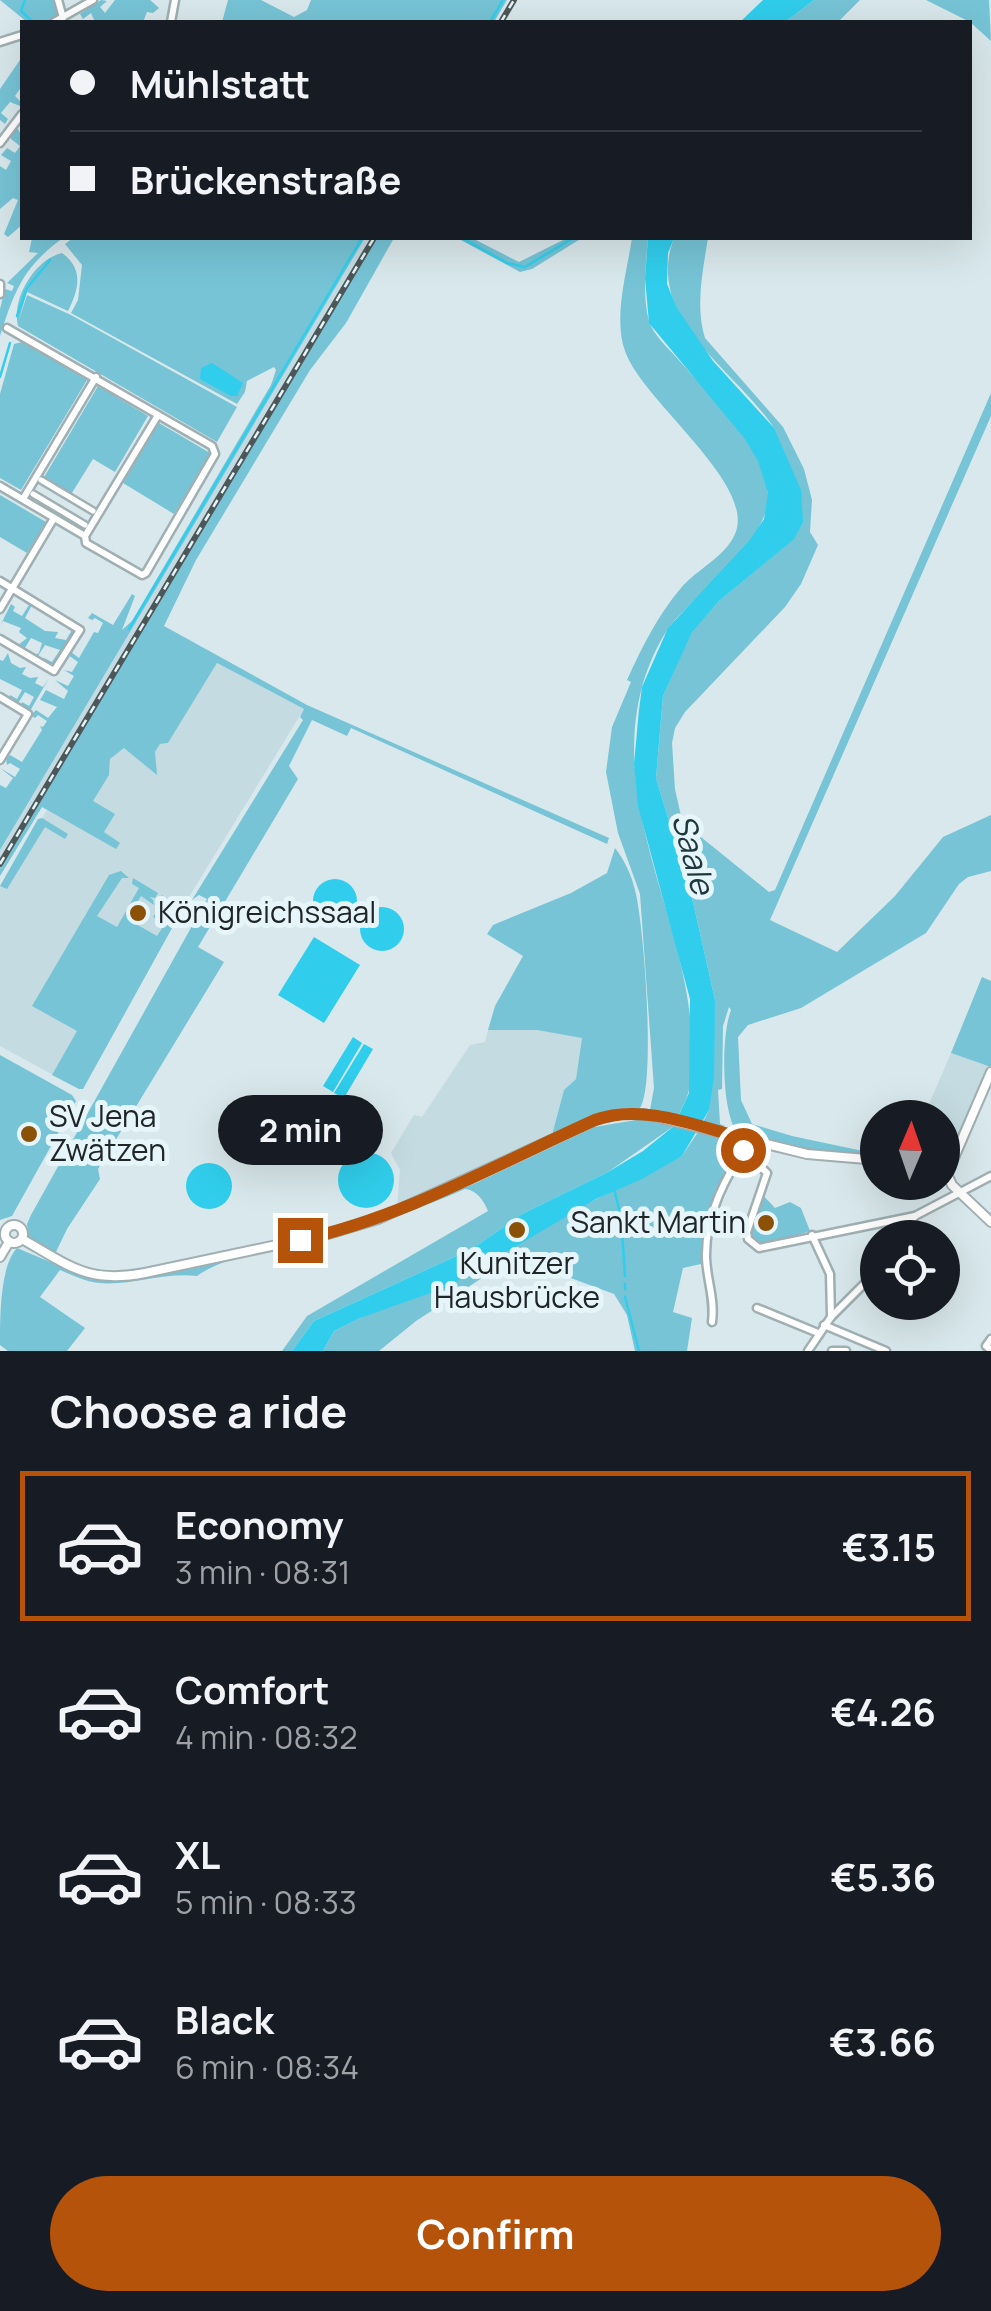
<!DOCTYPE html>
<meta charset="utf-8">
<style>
:root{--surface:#171b24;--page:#20242c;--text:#f1f3f6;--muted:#9ea1a6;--line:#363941;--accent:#b45309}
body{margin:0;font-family:Manrope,sans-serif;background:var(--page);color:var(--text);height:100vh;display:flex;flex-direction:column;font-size:38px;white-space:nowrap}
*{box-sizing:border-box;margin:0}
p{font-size:32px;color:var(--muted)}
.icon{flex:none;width:55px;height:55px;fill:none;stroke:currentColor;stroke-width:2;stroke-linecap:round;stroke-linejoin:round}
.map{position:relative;height:1351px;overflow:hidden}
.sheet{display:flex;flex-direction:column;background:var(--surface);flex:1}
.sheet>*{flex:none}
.banner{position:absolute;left:20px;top:20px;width:952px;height:220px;border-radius:0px;box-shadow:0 10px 40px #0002;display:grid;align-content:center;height:220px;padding:0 50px;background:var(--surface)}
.needle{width:65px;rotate:2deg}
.fabs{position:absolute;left:860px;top:1100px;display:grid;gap:20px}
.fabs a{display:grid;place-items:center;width:100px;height:100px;border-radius:50%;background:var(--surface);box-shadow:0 10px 40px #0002;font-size:50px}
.end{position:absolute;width:45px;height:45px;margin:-22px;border:12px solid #b45309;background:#fff;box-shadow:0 0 0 5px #fff}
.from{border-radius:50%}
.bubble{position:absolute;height:70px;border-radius:35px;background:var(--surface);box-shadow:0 10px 40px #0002;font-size:32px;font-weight:700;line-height:70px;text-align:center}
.banner b{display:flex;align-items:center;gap:35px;height:95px;font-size:38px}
.banner b+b{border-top:2px solid var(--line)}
.banner i{width:25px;height:25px;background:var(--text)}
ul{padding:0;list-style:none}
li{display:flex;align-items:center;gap:30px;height:150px;margin:0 20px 15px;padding:0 30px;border:5px solid transparent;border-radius:0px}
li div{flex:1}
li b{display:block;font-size:38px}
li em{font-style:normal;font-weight:700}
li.active{border-color:var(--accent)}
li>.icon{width:90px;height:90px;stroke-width:1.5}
h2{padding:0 50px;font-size:45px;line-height:120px}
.cta{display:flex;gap:20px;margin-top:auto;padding:20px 50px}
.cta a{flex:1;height:115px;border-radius:60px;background:var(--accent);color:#fff;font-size:40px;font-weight:700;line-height:115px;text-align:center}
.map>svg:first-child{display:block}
</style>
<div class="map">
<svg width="991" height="1351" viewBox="0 0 991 1351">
<rect width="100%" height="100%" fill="#d9e8ec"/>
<g fill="#c4dbe1">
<path d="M365,238H377L0,869V850Z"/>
<path d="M217,663L304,709L189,897L83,1089H79L0,1046V886L47,810L116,848L103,832L92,801L109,775L110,759L124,748L154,760L155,752L160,744L168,743Z"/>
<path d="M488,1030H537L582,1037L576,1079L564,1091L552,1135L397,1208L400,1170L391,1153L414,1115L422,1117L470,1045L485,1042Z"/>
<path d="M951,1053L991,1067L946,1170H943L942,1118H923Z"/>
</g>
<g fill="#76c4d6">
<path d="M0,0H55L57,14L49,22H27Z"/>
<path d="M101,0L107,1L100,7L105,13L115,0H150L159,8L153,13L147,12L143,22H95L91,13L83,19L80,14Z"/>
<path d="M228,0H261L294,17L307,10L311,0H507L494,22H222Z"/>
<path d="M814,0H860L838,22H785Z"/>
<path d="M926,0H989L991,41L970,22Z"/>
<path d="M22,57V86L15,96L22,103L20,106L10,102L1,113L8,119L5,124L0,120V89Z"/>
<path d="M16,126L22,136V225L8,237L4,234L18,200L13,198L0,209V166L6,170L11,161L1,155L7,148L15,153L20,146L11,139V132Z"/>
<path d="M32,238H63C23,267 15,290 0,336V309L5,289L12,291L14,286L7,283L38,253L29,252Z"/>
<path d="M73,238H365L0,850V785L6,788L13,778L0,768L15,777L20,769L10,763L7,765L6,758L10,755L22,762L42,730L40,726L43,727L47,721L38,715L35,718L31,715L36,710L48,718L57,707L40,700L46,690L64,699L68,691L55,680L68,686L74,676L64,670L72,672L78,662L68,655L71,652L79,658L94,632L98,633L103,623L95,618L92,620L88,618L92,613L113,625L132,594L135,596L122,630L132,621L271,385L276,370L274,367L247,381L245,392L237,404L71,313L78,300L82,265L65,244Z"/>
<path d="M377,238H394L346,323L310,370L196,560L164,626L307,705L609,838L607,844L351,728L347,736L312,720L289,766L298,779L198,947L224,962L98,1169L100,1179L67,1229L55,1254L29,1238L27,1224L31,1215L207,899L199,895L192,900L303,720L300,717L304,709L217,663L168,743L160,744L155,752L157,775L124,748L110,759L109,775L93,801L115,814L104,832L120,843L116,849L42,807L0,876V869Z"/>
<path d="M457,238H472L519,262L567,238H582L532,269L520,272Z"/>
<path d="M632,238H648C646,264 642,295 649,321C653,334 667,347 676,357C706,392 765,446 768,494C771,539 698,592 671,625C659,640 647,668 642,687C605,825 711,951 689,1090C687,1099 681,1109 678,1118L650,1110L654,1088L640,894L618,833L606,772L612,727L631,682L627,680C642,647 658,615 681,588C697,569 725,557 735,534C757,484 642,401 625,351C613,317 627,272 632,238Z"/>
<path d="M674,238H708C703,270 695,306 705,338L783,427L804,469L812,500L810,532L818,545L801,584L785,607L685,712L675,728L672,743L675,789L681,816L691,829L769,892L775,890L991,393V416L770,920L837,952L895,896L943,837L991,815V871L968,877L959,884L926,933L801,1008L748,1025L738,1037L741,1100L752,1124L792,1136L877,1154V1158L806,1150L738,1134C721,1113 721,1035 731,1010L729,1007L723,1026L722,1089L718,1090L720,1124L725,1126L719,1129L702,1124L709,1110L715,1000L693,902L656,778L663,696L691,632L719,601L793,539C790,516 783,441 772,425C733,368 644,318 674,238Z"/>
<path d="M62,253C84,269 79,289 68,311L27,292L18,323L27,295L71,315L237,407L217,442L18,326C11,299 35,259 62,253Z"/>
<path d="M22,342L87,380L21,490L0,478V394L14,344Z"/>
<path d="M98,386L148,416L115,472L93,459L70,496L43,479Z"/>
<path d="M159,423L210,453L174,514L123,483Z"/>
<path d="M0,495L46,522L27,553L0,537Z"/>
<path d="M26,599L33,603L25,618L45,631L58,632L55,638L66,640L72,630L68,627L69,625L73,628L72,637L54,665L42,661L44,658L52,662L60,650L45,645L36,659L32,656L39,653L42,643L31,638L23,651L16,647L27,638L19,632L21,628L3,621L0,626L11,604L15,607L13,611L22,616L29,605L24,602Z"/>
<path d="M8,653L11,663L20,668L26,667L22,674L30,678L38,677L35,683L43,687L49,678L30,711L21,706L22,702L29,706L34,697L25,692L17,705L9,700L10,695L17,699L22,690L0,679V660L3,661Z"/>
<path d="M42,818L68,834L65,839L45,827L7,889L0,886L38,819Z"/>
<path d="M615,848C624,859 632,876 635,890C644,923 656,1084 640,1108L602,1114L552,1135L564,1090L576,1079L582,1038L537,1030H488L495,1006L523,956L487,934L493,925L571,893L607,873Z"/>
<path d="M121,871L129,878H122L97,916L117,927L139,888L132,884L133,878L158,893L155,898L150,897L153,900L154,905L141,896L127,919L157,936L165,924L153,917L155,914L167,921L174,909L159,900L162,895L182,910L83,1089H79L52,1075L77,1031L32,1006L109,875Z"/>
<path d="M982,977L991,981V1067L951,1053Z"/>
<path d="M0,1055L72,1095L76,1101L12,1216L0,1220Z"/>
<path d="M648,1118L674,1126L608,1172L522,1214L472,1249L314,1321L292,1351H282L307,1316L488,1211C484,1201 477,1190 465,1189C418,1209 373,1227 324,1241C283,1252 232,1251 197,1276C163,1272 132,1286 99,1283C86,1282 72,1275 60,1270L40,1297L85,1328L67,1351H8L0,1345C0,1316 0,1266 17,1248L93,1280H127L380,1223L476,1183L594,1127Z"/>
<path d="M698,1132L735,1142L734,1152L710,1207L701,1264L683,1268L673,1312L692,1318L687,1351H635L627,1315L614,1294L533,1264L508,1261L416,1321L379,1351H323L334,1331L682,1156Z"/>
<path d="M760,1192L775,1208L790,1202L801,1208L810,1231C792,1236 770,1250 752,1242L749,1232Z"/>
</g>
<g fill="#30ceec">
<path d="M763,0H814L785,22H740Z"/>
<path d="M648,238H674L668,253L667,284L677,308L713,361L774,428L801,490L803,522L794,539L719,601L692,632L663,696L656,778L693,902L715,1000L714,1077L709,1110L682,1156L642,1179L596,1199L447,1287L360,1318L334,1331L323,1351H292L314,1321L472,1249L522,1214L608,1172L643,1151L674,1126L689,1093L690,999L638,806L634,764L639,710L642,687L668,628L749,541L764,519L768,493L758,461L745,439L649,323L645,278Z"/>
<path d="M212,363L243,383L237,396H231L200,379L201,368Z"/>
<circle cx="335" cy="901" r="22"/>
<circle cx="382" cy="929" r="22"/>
<path d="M314,937L360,965L324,1023L278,995Z"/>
<path d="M353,1037L362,1043L333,1092L323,1086Z"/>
<path d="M364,1044L373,1049L344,1098L334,1093Z"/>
<circle cx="366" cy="1180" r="28"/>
<circle cx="209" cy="1186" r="23"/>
</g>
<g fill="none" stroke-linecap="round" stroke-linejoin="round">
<g stroke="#30ceec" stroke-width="2.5">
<path d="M25,0L21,11L33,22"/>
<path d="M490,22L503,0"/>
<path d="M462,238L507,263L525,267L573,238"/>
<path d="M17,316L27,288L50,260"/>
<path d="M0,377L10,343"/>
<path d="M129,629L362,238"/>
<path d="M614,1189L621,1217L625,1276"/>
<path d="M625,1289V1284"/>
<path d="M625,1297L639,1351"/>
</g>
<defs>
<g id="pedestrian">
<path d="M41,480L93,511"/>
<path d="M33,494L85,525"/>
</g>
<g id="minor">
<path d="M58,0L63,18"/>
<path d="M54,22L93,0"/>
<path d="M171,22L175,0"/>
<path d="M0,42L22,35"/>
<path d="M0,143L22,114"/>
<path d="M0,284V294"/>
<path d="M0,486L85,536L86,543L142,575L146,573L215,454L212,446L7,328"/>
<path d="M23,499L96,377"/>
<path d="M85,536L158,415"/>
<path d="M0,581L80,630L54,671L0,639"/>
<path d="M0,609L54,518"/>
<path d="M0,697L28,714L0,760"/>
<path d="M743,1150L767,1173L747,1232L748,1239L759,1248L915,1216"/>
<path d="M812,1235L830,1274L831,1317"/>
<path d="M901,1238L915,1216L991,1176"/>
<path d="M757,1308L818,1333"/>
<path d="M712,1322C715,1299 707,1281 706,1258C705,1214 726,1176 750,1140"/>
<path d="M824,1325L886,1351"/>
<path d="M991,1339L986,1346L991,1350"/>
<path d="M808,1351L831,1317L878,1270"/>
<path d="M832,1351H846"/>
</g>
<g id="tertiary">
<path d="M947,1174L991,1072"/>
<path d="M947,1174L952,1185L991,1222"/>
<circle cx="14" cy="1234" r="9"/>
<path d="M22,1239C70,1266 88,1284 145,1273L328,1234L378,1219L595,1120L619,1114H644L807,1154L878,1160"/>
<path d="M0,1257L9,1242"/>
</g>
</defs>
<use href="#pedestrian" stroke="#a0afb2" stroke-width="10"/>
<use href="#minor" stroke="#a0afb2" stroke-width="11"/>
<use href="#tertiary" stroke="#a0afb2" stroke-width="12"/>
<use href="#pedestrian" stroke="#fff" stroke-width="5"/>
<use href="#minor" stroke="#fff" stroke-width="6"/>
<use href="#tertiary" stroke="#fff" stroke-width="8"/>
<defs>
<g id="rail">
<path d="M501,22L514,0"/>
<path d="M0,864L374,238"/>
</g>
</defs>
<use href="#rail" stroke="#4d5658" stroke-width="6"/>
<use href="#rail" stroke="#e6f5f9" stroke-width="2.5" stroke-dasharray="8" stroke-linecap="butt"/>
</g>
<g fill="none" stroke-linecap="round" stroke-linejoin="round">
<path stroke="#b45309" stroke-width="12" d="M300,1240C405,1217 497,1164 595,1120C644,1102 701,1128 750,1140L743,1150"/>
</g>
<g fill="#8a5107" stroke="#e6f5f9" stroke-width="4">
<circle cx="138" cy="913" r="10"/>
<circle cx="29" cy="1134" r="10"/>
<circle cx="766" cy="1223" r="10"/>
<circle cx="517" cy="1230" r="10"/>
</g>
<g text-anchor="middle" stroke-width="10" stroke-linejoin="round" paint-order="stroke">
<g font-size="30" fill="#202628" stroke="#e6f5f9" text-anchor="start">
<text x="158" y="923">Königreichssaal</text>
<text x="49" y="1127">SV Jena<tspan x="49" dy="34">Zwätzen</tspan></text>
<text x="746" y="1233" text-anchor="end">Sankt Martin</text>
<text x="517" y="1274" text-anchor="middle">Kunitzer<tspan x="517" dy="34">Hausbrücke</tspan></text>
</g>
<g font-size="32" font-style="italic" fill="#1e373c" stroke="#e6f5f9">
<text transform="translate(693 854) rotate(75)" y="11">Saale</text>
</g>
</g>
</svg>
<div class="fabs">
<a><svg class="needle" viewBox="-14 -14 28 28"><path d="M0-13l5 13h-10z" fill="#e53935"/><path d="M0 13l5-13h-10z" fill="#9ea1a6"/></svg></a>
<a><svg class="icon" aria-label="locate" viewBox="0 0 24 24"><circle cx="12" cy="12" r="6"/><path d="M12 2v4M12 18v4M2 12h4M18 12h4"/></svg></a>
</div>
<i class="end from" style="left:743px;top:1150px"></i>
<i class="end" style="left:300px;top:1240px"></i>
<div class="bubble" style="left:218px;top:1095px;width:165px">2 min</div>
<div class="banner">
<b><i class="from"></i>Mühlstatt</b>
<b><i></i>Brückenstraße</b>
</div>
</div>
<section class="sheet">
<h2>Choose a ride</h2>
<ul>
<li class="active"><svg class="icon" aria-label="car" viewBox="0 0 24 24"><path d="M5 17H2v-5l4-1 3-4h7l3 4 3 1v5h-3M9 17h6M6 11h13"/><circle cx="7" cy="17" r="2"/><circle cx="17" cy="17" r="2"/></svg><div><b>Economy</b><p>3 min · 08:31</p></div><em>€3.15</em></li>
<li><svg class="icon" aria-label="car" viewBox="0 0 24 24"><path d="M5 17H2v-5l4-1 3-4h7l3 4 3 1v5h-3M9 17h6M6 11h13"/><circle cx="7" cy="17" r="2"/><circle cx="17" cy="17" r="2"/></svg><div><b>Comfort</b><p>4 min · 08:32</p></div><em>€4.26</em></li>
<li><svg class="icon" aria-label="car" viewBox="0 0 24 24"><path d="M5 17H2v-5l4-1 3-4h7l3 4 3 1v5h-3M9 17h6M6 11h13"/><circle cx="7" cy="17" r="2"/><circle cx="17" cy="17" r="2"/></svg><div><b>XL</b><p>5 min · 08:33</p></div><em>€5.36</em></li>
<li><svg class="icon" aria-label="car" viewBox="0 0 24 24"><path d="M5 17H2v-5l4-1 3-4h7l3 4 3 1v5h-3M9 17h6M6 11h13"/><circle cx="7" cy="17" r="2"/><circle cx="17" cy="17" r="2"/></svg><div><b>Black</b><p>6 min · 08:34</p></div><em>€3.66</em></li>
</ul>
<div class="cta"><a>Confirm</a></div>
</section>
